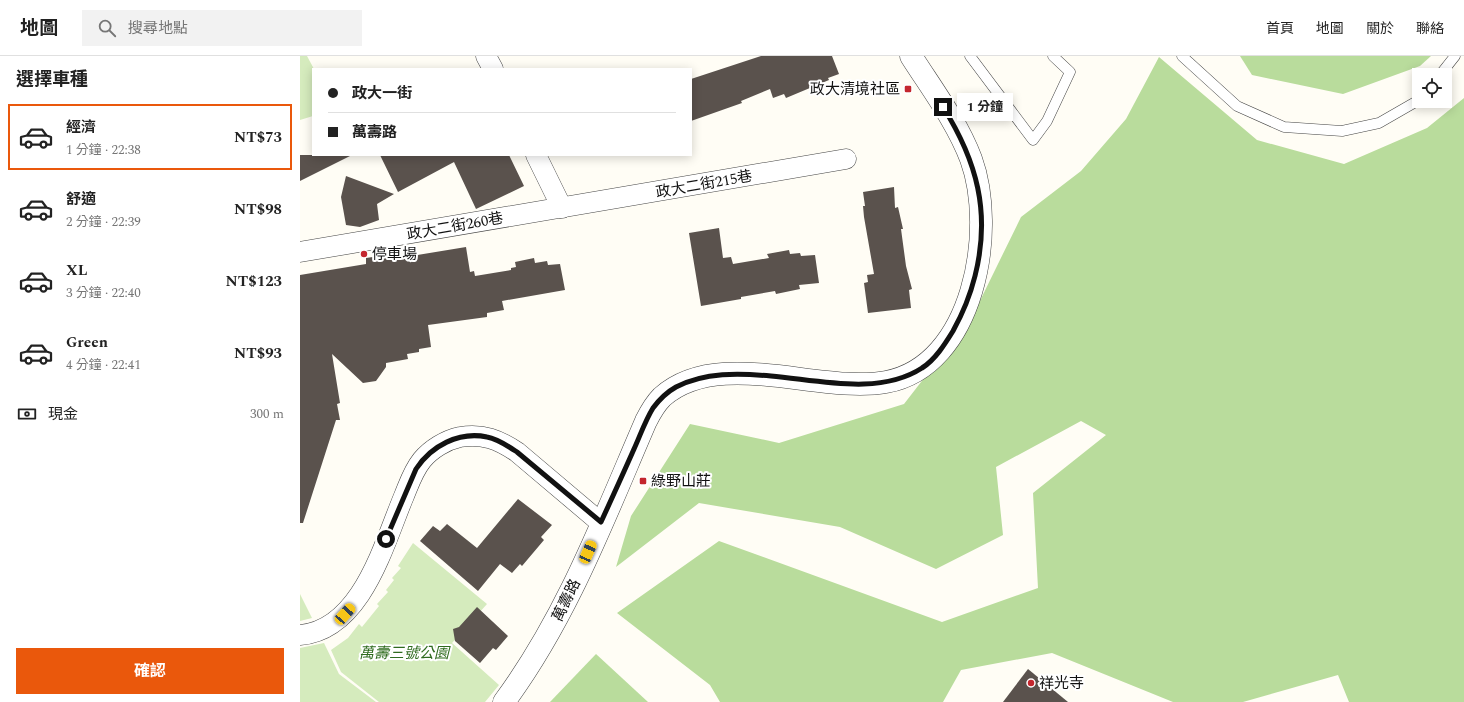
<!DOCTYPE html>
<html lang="zh-TW">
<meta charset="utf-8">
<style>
:root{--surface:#fff;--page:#f2f2f2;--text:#222;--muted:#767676;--line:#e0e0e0;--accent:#ea580c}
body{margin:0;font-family:Spectral,"Noto Sans TC",serif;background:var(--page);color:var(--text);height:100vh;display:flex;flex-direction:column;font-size:15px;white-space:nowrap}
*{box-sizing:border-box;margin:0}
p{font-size:13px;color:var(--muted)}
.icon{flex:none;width:22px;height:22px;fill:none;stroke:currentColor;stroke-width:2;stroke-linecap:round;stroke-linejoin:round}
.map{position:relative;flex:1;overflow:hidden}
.details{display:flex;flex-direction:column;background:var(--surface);width:300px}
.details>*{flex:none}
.top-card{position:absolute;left:12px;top:12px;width:380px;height:88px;border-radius:0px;box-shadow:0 2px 10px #0003;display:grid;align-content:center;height:88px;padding:0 16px;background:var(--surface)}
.fabs{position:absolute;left:1112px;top:12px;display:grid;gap:8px}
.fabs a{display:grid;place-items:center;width:40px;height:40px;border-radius:0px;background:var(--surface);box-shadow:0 2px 10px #0003;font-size:20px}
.end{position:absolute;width:18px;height:18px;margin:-9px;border:5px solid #111;background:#fff;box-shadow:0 0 0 2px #fff}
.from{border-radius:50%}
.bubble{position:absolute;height:28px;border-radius:0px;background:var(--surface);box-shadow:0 2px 10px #0003;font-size:13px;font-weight:700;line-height:28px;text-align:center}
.car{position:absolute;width:12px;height:24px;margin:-12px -6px;border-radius:5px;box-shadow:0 0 3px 1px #0007;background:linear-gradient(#f5c518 24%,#345 0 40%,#f5c518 0 76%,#345 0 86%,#f5c518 0)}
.top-card b{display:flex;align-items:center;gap:14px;height:38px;font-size:15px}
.top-card b+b{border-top:1px solid var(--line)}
.top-card i{width:10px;height:10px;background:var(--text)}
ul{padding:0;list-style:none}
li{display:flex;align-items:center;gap:12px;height:66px;margin:0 8px 6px;padding:0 8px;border:2px solid transparent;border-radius:0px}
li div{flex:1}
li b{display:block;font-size:15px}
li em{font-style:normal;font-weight:700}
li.current{border-color:var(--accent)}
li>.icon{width:36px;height:36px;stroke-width:1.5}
h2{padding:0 16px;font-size:18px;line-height:48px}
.pay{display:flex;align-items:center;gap:10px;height:44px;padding:0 16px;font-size:15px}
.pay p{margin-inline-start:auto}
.button{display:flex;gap:8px;margin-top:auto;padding:8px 16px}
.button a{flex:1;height:46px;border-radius:0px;background:var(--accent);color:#fff;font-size:16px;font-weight:700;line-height:46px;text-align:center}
header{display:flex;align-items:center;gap:24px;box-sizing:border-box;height:56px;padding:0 20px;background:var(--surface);border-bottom:1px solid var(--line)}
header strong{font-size:19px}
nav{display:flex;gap:22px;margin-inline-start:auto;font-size:14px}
.search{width:280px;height:36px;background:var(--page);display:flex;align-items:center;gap:10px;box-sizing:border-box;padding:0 14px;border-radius:0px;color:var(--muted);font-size:15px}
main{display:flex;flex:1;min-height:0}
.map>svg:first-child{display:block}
</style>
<header>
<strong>地圖</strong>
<div class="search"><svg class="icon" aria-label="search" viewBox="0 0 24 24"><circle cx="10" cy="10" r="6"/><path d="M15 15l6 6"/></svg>搜尋地點</div>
<nav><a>首頁</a><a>地圖</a><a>關於</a><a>聯絡</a></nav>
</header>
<main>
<section class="details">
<h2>選擇車種</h2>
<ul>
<li class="current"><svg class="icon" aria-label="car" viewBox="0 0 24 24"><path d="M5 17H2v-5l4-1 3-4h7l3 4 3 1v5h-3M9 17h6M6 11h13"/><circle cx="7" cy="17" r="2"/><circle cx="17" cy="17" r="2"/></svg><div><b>經濟</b><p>1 分鐘 · 22:38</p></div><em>NT$73</em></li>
<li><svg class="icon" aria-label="car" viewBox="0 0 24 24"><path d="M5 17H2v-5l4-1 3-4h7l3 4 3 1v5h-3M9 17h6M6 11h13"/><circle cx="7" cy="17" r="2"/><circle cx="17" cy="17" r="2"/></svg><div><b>舒適</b><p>2 分鐘 · 22:39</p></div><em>NT$98</em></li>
<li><svg class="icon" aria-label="car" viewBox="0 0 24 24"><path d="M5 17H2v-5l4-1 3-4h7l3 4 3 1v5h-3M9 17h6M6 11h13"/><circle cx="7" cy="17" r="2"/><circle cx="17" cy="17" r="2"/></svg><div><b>XL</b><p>3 分鐘 · 22:40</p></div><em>NT$123</em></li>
<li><svg class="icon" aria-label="car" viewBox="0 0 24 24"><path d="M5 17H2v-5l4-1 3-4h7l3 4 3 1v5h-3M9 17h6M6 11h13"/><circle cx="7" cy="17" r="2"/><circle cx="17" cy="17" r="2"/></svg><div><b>Green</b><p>4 分鐘 · 22:41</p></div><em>NT$93</em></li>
</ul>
<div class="pay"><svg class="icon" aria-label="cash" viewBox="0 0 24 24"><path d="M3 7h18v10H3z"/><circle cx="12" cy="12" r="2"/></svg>現金<p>300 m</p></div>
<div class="button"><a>確認</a></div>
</section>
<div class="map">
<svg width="1164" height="646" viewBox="0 0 1164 646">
<rect width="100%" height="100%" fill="#fffdf5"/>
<g fill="#d5ebbd">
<path d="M0,0H7L14,13L13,60L0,64Z"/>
<path d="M113,487L187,548L152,587L199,629L185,646H79L41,616L31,594L48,582L59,568L62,571L79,550L77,548L88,536L86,534L94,524L92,522L101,512L98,510Z"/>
<path d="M0,538L12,562L0,565Z"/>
<path d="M24,587L39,618L76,646H0V592Z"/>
</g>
<g fill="#b9dc9c">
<path d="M940,0H1131L1120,10L1043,38L952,19Z"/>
<path d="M859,1L957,84L1044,108L1127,72L1164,42V646H1049L1038,619L943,646H873L752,597L661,614L643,646H420L410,629L317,557L419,485L642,566L738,532L733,437L806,379L781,365L696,411L703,479L636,513L540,471L399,447L316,511L331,460L390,368L479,387L604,348L673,259L721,161L781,115L826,63Z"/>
<path d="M296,598L348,646H250Z"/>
</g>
<g fill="#5a524d">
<path d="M461,0H532L539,18L528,22L529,24L486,42L484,38L473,42L470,33L441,45L442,47L391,65V23Z"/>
<path d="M0,99H52L0,125Z"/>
<path d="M80,99H209L224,130L176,153L154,106L98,136Z"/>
<path d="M46,120L94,138L77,148L79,164L60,171L46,169L41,141Z"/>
<path d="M594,131L595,152L598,151L603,173H601L606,210L612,233L609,234L611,252L568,257L564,227L568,226L567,219L574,218L564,161L563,150H565L563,136Z"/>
<path d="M419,172L423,202L431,201L433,208L469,202L467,198L489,194L490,198L500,197L501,200L515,199L519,227L499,229L500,233L476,238L475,235L441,241V243L401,250L389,177Z"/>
<path d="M166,191L170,216L174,215L175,220L211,214V212L216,211L215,206L234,202L235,207L247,205L248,209L260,208L265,234L202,245L204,254L187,257V261L128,269L131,291L119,293V296L107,298L108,303L86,307V311L76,325L63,327L32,298L40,347L37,348L40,364H36L3,467H0V219L66,208V202L86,199L87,204Z"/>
<path d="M218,443L252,469L241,481L244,484L222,510L220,508L212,517L200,508L178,535L120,485L133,470L140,475L147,468L177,492Z"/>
<path d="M177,551L208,580L196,594L193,592L180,607L155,585L153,573L159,571Z"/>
<path d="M728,613L768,646H703Z"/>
</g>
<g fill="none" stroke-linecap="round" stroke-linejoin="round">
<defs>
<g id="service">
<path d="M670,0L733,84L747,65L770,16L753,0"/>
<path d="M882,0L937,50L984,71L1042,75L1079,67L1119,44"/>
<path d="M1140,19L1155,0"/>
</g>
<g id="minor">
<path d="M186,0L193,13"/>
<path d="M236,99L262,152"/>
<path d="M0,196L546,103"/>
<path d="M0,579C62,574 84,487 104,440C109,428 113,415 122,404C131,393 146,384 160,381C183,377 199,384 217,396L301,467"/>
</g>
<path id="tertiary" d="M204,646C267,561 304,462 346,365C350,357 355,348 362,341C418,291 519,338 586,326C674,310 697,174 671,103C657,66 632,33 611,0"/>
</defs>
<use href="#service" stroke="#444" stroke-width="11"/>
<use href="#minor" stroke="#444" stroke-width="21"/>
<use href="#tertiary" stroke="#444" stroke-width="23"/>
<use href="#service" stroke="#fff" stroke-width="10"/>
<use href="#minor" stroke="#fff" stroke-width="20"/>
<use href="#tertiary" stroke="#fff" stroke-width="22"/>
</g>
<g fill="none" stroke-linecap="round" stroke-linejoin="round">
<path stroke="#111" stroke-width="5" d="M86,483L116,413C131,390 159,375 187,381C198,383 208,390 217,396L301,466C312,442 323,418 334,393C340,380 345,365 353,352C359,344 367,336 376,331C405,316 439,317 471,320C518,324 579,340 622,312C635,304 645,288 653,275C663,257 670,240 675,220C691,157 677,105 643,51"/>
</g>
<g fill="#c4262e" stroke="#fff" stroke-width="1.5">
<rect x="604" y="29" width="8" height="8" rx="2"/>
<circle cx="64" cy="198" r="4"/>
<rect x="339" y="421" width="8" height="8" rx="2"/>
<circle cx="731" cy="627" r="4"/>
</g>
<g text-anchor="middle" stroke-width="4" stroke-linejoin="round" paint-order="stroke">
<g font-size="15" fill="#111" stroke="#fff" text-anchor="start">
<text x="600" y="38" text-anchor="end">政大清境社區</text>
<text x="72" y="203">停車場</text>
<text x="351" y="430">綠野山莊</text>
<text x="739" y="632">祥光寺</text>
</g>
<g font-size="15" fill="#111" stroke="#fff">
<text transform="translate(404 128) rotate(-10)" y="5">政大二街215巷</text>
<text transform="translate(155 170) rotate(-10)" y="5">政大二街260巷</text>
<text transform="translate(266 544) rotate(-64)" y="5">萬壽路</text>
</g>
<g font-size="15" font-style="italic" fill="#2f6b1f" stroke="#fff">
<text x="104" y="602">萬壽三號公園</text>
</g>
</g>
</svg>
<div class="fabs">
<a><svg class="icon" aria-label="locate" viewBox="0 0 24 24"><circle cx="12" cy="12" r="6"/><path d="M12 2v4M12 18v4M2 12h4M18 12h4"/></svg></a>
</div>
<i class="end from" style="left:86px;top:483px"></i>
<i class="end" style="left:643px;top:51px"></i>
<div class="bubble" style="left:657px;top:37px;width:56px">1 分鐘</div>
<i class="car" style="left:288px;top:496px;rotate:24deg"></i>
<i class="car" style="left:45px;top:558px;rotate:42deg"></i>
<div class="top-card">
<b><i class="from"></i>政大一街</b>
<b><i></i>萬壽路</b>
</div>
</div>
</main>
